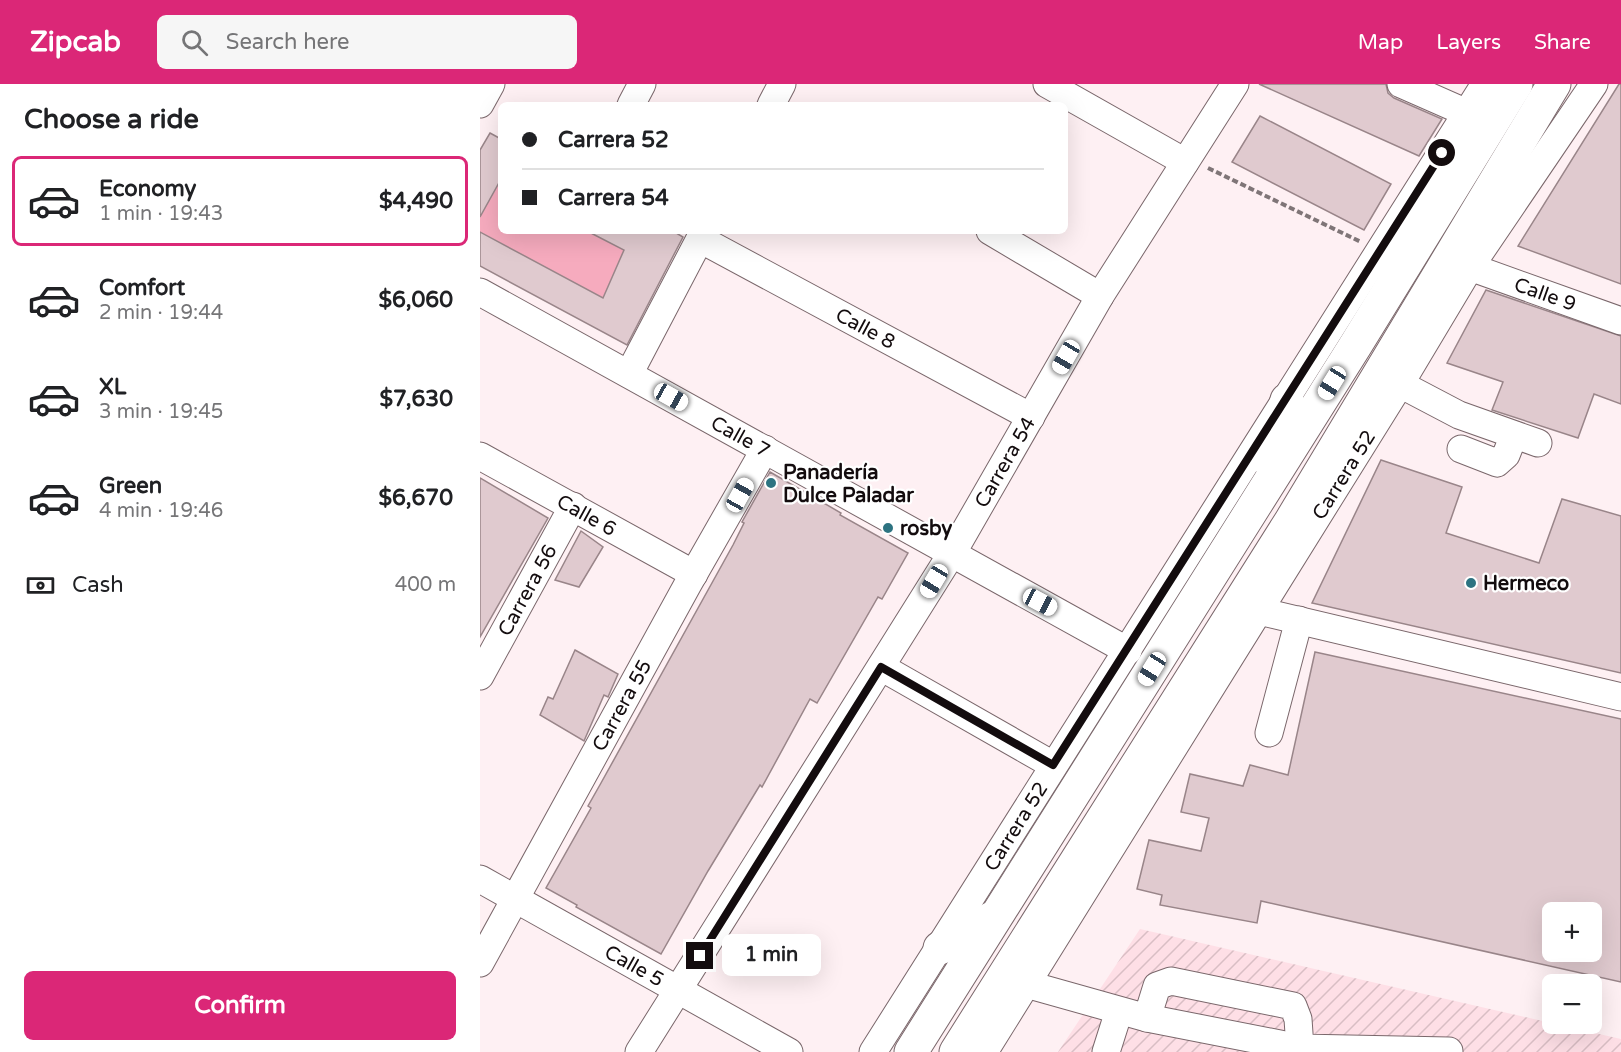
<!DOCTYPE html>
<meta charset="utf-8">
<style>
:root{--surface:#fff;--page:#f6f6f6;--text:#202124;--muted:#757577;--line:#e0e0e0;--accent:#db2777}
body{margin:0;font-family:"Varela Round",sans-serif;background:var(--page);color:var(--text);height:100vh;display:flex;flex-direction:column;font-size:22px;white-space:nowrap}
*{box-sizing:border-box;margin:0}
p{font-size:20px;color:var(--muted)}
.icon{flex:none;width:33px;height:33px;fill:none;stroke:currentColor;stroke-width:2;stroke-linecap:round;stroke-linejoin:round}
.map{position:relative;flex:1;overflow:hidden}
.details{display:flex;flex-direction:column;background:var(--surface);width:480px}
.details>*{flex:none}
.banner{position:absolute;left:18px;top:18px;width:570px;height:132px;border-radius:9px;box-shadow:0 6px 24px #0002;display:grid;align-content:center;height:132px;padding:0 24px;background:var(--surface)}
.controls{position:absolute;left:1062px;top:818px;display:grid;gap:12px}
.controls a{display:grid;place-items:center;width:60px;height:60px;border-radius:9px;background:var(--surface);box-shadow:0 6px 24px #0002;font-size:30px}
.end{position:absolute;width:27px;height:27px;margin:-14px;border:8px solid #130c0e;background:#fff;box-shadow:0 0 0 3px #fff}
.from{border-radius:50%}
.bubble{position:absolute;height:42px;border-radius:9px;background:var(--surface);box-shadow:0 6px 24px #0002;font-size:20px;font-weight:700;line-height:42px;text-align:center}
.car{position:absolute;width:18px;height:36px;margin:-18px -9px;border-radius:8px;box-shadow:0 0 4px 2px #0007;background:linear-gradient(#fff 24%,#345 0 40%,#fff 0 76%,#345 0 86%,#fff 0)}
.banner b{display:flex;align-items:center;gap:21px;height:57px;font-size:22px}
.banner b+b{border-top:2px solid var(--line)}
.banner i{width:15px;height:15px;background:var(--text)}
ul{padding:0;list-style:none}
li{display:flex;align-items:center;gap:18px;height:90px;margin:0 12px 9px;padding:0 12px;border:3px solid transparent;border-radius:9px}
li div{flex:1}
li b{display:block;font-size:22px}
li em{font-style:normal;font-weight:700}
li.current{border-color:var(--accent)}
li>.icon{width:54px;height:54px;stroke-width:1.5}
h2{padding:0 24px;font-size:27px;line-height:72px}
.pay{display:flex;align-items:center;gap:15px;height:66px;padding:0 24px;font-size:22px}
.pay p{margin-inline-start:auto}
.action{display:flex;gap:12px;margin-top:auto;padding:12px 24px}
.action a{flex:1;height:69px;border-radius:9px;background:var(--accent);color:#fff;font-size:24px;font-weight:700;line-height:69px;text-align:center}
header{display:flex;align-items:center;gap:36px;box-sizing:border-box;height:84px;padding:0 30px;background:var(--accent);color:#fff}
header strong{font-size:28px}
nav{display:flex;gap:33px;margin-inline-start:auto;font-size:21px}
.search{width:420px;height:54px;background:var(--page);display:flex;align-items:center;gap:15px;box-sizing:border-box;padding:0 21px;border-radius:9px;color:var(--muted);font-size:22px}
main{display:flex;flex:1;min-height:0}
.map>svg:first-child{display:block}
</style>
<header>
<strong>Zipcab</strong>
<div class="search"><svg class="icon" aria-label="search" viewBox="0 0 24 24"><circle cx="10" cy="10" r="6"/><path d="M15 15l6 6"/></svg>Search here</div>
<nav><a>Map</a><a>Layers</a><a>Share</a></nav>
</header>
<main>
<section class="details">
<h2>Choose a ride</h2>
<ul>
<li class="current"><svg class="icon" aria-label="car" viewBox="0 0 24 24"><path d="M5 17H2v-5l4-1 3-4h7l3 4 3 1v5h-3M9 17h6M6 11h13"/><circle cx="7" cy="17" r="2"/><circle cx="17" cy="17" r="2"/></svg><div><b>Economy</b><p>1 min · 19:43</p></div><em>$4,490</em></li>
<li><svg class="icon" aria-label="car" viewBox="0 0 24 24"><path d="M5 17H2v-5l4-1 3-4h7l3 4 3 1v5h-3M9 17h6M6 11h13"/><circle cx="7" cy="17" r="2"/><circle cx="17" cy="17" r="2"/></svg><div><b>Comfort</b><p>2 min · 19:44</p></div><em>$6,060</em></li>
<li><svg class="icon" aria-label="car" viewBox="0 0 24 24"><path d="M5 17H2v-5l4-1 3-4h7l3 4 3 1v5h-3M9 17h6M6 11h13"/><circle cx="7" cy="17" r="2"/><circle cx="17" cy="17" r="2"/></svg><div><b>XL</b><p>3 min · 19:45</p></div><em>$7,630</em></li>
<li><svg class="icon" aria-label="car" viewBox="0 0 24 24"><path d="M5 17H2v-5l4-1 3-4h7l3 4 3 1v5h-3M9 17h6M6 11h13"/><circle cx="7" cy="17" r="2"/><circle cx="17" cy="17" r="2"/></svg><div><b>Green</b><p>4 min · 19:46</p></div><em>$6,670</em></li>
</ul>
<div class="pay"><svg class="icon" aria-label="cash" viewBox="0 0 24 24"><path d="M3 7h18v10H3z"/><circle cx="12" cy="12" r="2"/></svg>Cash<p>400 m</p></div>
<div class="action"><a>Confirm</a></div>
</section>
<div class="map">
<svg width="1141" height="968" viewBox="0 0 1141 968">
<defs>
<pattern id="industrial-furrows" width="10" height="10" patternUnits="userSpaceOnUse" patternTransform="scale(1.5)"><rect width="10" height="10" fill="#fedfe6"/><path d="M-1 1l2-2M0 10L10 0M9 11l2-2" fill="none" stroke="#d9bec4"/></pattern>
</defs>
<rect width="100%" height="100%" fill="#fef0f3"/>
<path fill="url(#industrial-furrows)" d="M660,845L1141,955V968H578Z"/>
<path fill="#f6abbe" d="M19,99L21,101V147H107L144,166L123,214L0,148V133Z"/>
<g fill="#e0cacf" stroke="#998589" stroke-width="1.5" fill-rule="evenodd">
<path d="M779,0H906L908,9L914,14L962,35L939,72Z"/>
<path d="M1139,0H1141V200L1038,162Z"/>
<path d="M780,32L911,100L884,146L752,78Z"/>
<path d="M10,49L21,55V95L0,133V66Z"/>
<path d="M107,147H193L203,153L147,261L0,182V148L123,214L144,166Z"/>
<path d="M1006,206L1141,252V320L1114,310L1098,354L1012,326L1023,298L967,279Z"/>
<path d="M901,376L982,403L966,449L1059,479L1082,415L1141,432V589L832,519Z"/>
<path d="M290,388L361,429L360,431L428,469L402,515L398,513L337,619L330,615L282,703L280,701L228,787L181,870L96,823L97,821L66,804L111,724L108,722L121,699L253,461L264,439L262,438Z"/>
<path d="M0,394L68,434L0,553Z"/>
<path d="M101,447L123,463L99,503L75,496Z"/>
<path d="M95,566L138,590L128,613L124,611L104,657L60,631L68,613L73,615Z"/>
<path d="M835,568L1141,635V898L781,817L777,839L680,821L682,811L657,805L669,756L721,767L729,734L701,728L710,690L763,702L770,681L808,691ZM1072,828H1112V867H1072Z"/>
</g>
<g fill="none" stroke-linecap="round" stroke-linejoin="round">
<defs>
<g id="minor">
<path d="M567,0L705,78"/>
<path d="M921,0L987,29"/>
<path d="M0,20L11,0"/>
<path d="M151,21L162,0"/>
<path d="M291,21L302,0"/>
<path d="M510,147L620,212"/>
<path id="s1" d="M220,155L551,333"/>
<path id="s2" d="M990,183L1141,237"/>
<path id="s3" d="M0,208L648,567"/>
<path d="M149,290L224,147"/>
<path d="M920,300L979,331L1058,359"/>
<path d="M981,365L1017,379L1026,371L1034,351"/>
<path id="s4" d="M0,372L214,490"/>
<path d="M779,527L1141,613"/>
<path d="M401,583L573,681"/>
<path id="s5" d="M0,592L93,422"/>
<path d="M789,649L819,536"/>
<path id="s6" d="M0,795L309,968"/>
<path id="s7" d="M0,879L208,500L285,365"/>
<path d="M546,900L667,934L820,964L819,968"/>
<path d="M667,934L677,902L691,897L813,922L818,935L820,964L969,967"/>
<path id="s8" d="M159,968L477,461L620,212L755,0"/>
<path id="s9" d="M393,968L1005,0"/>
<path id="s10" d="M504,968L920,300L990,183L1114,0"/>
<path d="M626,968L639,927"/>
</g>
<g id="major">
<path d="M790,378L807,316"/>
<path d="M460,864L512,834"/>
<path d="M431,968L875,262L1036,0"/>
<path d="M476,968L811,437L1074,0"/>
</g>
</defs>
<use href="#minor" stroke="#7a676b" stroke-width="29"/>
<use href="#major" stroke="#7a676b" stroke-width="35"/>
<path stroke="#7f7577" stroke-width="4" stroke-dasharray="6 3" stroke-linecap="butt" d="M728,84L881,158"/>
<use href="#minor" stroke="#fff" stroke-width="27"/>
<use href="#major" stroke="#fff" stroke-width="33"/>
</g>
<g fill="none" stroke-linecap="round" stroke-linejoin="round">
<path stroke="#130c0e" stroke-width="8" d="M220,872L401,583L573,681L962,69"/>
</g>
<g fill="#2d7381" stroke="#fff" stroke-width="2">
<circle cx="291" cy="399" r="6"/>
<circle cx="408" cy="444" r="6"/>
<circle cx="991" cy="499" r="6"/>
</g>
<g text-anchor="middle" stroke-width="4.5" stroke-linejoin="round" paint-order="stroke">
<g font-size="20" fill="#130c0e" stroke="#fff">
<text dy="7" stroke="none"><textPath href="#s2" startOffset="80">Calle 9</textPath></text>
<text dy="7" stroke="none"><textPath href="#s1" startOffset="188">Calle 8</textPath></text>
<text dy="7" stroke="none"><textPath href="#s3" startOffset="298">Calle 7</textPath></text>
<text dy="7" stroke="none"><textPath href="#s8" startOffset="694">Carrera 54</textPath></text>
<text dy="7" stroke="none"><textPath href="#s10" startOffset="680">Carrera 52</textPath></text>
<text dy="7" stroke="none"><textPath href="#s4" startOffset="122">Calle 6</textPath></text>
<text dy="7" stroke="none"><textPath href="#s5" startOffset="98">Carrera 56</textPath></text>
<text dy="7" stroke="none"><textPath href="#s7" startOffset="294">Carrera 55</textPath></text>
<text dy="7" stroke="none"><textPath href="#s9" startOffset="267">Carrera 52</textPath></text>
<text dy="7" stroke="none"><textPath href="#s6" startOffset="177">Calle 5</textPath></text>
</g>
<g font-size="20" font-weight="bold" fill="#130c0e" stroke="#fff" text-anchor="start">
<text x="303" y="395">Panadería<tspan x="303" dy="23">Dulce Paladar</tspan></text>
<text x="420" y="451">rosby</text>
<text x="1003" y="506">Hermeco</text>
</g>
</g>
</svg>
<div class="controls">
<a>+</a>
<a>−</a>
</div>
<i class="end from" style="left:962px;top:69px"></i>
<i class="end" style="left:220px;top:872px"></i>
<div class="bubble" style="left:242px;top:850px;width:99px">1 min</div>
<i class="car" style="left:586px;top:273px;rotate:210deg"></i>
<i class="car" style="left:852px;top:299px;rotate:212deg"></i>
<i class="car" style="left:191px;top:313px;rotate:119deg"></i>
<i class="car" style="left:260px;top:411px;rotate:29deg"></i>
<i class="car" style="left:454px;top:497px;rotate:211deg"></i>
<i class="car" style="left:560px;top:518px;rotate:118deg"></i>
<i class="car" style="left:672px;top:585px;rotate:212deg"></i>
<div class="banner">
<b><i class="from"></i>Carrera 52</b>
<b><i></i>Carrera 54</b>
</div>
</div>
</main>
